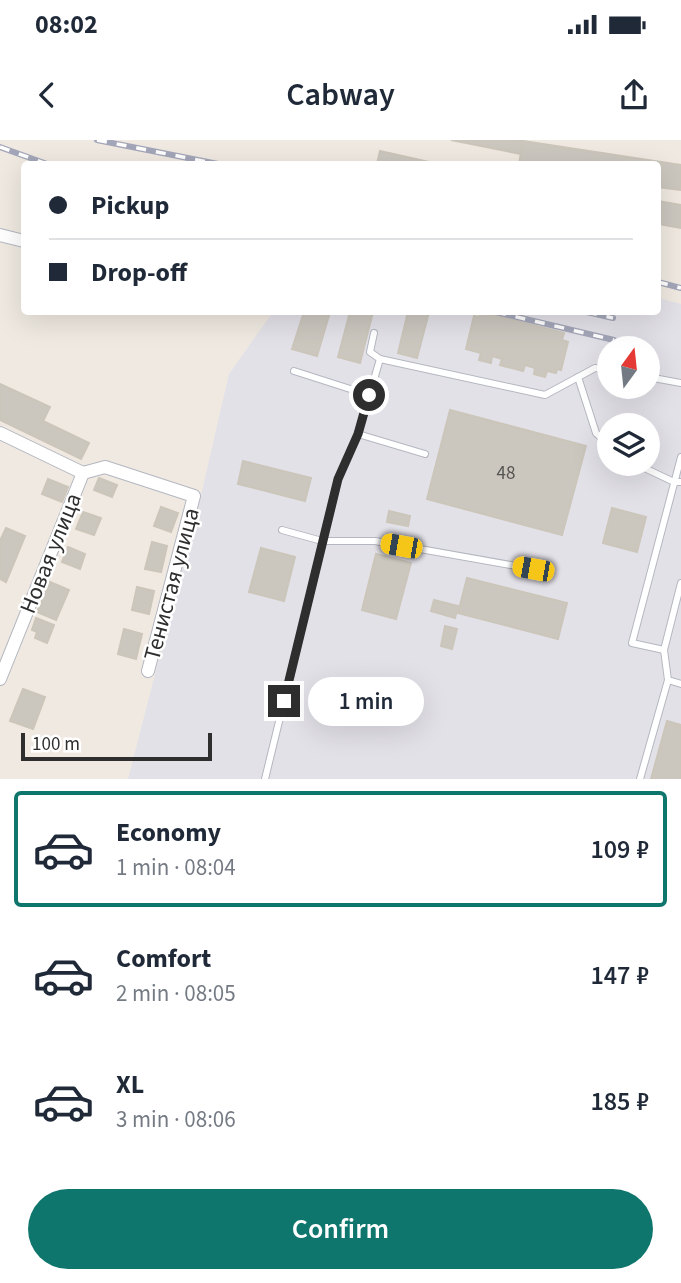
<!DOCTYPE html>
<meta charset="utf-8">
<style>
:root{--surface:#fff;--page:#f2f2f3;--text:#1f2937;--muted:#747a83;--line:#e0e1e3;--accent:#0f766e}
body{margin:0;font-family:"Source Sans 3",sans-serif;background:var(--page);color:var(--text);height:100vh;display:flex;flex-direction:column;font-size:26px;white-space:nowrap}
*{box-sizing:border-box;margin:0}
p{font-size:23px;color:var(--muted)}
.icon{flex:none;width:38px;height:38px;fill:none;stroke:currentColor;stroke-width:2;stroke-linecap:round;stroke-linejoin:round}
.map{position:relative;height:639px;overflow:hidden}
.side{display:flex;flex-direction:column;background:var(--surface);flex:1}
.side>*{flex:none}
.top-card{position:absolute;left:21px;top:21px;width:640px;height:154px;border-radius:7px;box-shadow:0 7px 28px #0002;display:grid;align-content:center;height:154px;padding:0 28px;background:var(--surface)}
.needle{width:46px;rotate:15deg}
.tools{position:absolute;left:597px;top:196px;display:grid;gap:14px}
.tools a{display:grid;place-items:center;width:63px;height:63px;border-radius:50%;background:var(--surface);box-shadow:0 7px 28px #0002;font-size:35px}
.scale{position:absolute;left:21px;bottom:18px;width:191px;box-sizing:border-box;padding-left:7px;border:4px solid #2e2e2e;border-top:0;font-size:19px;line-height:24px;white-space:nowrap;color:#2e2e2e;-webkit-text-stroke:5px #fff;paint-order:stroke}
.end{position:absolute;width:32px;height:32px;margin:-16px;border:9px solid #2e2e2e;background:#fff;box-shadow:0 0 0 4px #fff}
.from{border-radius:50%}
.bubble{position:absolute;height:49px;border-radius:24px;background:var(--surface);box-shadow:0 7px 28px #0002;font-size:23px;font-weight:600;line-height:49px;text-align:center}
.car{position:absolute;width:21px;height:42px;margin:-21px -10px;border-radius:9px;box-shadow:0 0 5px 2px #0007;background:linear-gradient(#f5c518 24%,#345 0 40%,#f5c518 0 76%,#345 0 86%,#f5c518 0)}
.top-card b{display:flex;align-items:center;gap:24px;height:66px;font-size:26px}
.top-card b+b{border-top:2px solid var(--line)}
.top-card i{width:18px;height:18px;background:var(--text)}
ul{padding:12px 0 0;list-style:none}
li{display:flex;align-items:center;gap:21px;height:116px;margin:0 14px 10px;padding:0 14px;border:4px solid transparent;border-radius:7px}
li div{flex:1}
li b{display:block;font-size:26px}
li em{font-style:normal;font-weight:600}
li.current{border-color:var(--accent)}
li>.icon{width:63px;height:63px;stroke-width:1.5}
.action{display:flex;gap:14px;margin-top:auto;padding:14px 28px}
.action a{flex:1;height:80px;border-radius:42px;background:var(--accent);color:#fff;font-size:28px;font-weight:600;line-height:80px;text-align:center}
.status{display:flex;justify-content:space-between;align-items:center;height:49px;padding:0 35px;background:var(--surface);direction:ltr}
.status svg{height:19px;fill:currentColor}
header{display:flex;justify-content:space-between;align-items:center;height:91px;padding:0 28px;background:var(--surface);font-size:32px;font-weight:600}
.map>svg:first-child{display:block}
</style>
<div class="status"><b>08:02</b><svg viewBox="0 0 49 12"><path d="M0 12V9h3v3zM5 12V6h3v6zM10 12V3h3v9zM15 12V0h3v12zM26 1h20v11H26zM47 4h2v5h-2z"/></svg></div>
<header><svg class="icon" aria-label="back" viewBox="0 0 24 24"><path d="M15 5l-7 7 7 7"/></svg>Cabway<svg class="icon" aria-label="share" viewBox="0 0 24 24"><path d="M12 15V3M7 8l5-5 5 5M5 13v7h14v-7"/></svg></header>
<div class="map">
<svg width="681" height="639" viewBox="0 0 681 639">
<rect width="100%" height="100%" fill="#efe9e1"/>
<path fill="#e3e1e8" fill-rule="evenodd" d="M658,158L681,164V639H128L199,364L229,234L273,172H658ZM609,208H648V247H609ZM609,285H648V324H609Z"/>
<g fill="#cbc7bf" stroke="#cbc5ba" stroke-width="2">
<path d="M451,0H515L523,1L521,14Z"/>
<path d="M523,1L681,25V50L658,47V24H519Z"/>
<path d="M380,11L438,24H377Z"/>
<path d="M658,61L681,65V88L658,84Z"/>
<path d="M304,172H330L317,216L292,209Z"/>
<path d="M350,172H373L360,223L338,217Z"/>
<path d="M408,172H429L417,218L398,213Z"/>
<path d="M481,172L564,193L562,200L568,202L561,230L557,229L556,233L547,231L545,237L534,234L535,228L525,225L523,231L500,225L502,219L492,216L491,223L479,220L481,213L466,209L474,176L479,177Z"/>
<path d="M0,244L50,267L43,281L89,303L81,319L0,280Z"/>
<path d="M450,270L586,306L562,395L427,359Z"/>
<path d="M243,321L311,338L305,361L238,344Z"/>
<path d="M99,338L117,345L112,357L94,350Z"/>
<path d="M48,339L68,347L62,362L42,354Z"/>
<path d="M161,367L178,373L171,392L154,386Z"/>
<path d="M612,368L646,377L637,412L603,403Z"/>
<path d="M389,371L410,376L408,386L387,382Z"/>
<path d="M83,372L101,378L94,395L76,389Z"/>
<path d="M6,388L25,396L6,442L0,439V401Z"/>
<path d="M152,402L167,406L161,432L145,429Z"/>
<path d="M68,407L85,414L80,429L62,422Z"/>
<path d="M261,408L295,417L284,461L249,452Z"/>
<path d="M376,414L411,423L396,479L362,470Z"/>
<path d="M467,438L567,463L558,499L458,473Z"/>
<path d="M50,442L69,450L56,480L37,472Z"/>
<path d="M137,447L154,451L149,474L132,470Z"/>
<path d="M434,460L458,466L455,478L431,471Z"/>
<path d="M36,478L54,485L47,503L35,498L37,492L32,490Z"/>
<path d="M445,486L457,489L452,509L441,506Z"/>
<path d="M124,489L142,494L136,519L118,514Z"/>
<path d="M23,549L45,557L33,589L10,581Z"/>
<path d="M667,581L681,585V639H651Z"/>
</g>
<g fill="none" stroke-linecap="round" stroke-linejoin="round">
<defs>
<g id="lane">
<path d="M374,193L370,212L380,219L545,255L595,228L609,230"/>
<path d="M380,219L358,294L425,314"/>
<path d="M294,231L369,255"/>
<path d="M578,237L596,293L609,305"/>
<path d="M648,237L681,243"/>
<path d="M636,324L674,342H681"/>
<path d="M282,390L322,401H375L533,429"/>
<path d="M681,443L664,510L668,540L681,544"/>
<path d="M664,510L632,503L681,317"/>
<path d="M265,639L338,339L358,294"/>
<path d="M640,639L668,540"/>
</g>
<g id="street">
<path d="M0,95L24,101"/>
<path d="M0,293L83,333"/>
<path d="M83,333L105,327L194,356L148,531"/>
<path d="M0,539L83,333"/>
</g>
</defs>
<use href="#lane" stroke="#b4b7c1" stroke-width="8"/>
<use href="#street" stroke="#b4b7c1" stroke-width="14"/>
<use href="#lane" stroke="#fff" stroke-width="6"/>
<use href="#street" stroke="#fff" stroke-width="12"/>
<defs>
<g id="rail">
<path d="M97,0L218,24"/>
<path d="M0,7L47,24"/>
<path d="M658,142L681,148"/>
<path d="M496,172L614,200"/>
<path d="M587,172L613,178"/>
</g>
</defs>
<use href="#rail" stroke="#a3a6b8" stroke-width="6"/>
<use href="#rail" stroke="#fff" stroke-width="3.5" stroke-dasharray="10" stroke-linecap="butt"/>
</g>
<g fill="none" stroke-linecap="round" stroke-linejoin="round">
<path stroke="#2e2e2e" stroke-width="9" d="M284,561L338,339L358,294L369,255"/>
</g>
<g text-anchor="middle" stroke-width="5" stroke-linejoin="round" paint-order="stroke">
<g font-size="19" fill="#555452">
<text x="506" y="339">48</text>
</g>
<g font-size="23" fill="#2e2e2e" stroke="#fff">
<text transform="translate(50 413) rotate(-68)" y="8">Новая улица</text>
<text transform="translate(171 444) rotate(-75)" y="8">Тенистая улица</text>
</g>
</g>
</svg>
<div class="tools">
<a><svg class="needle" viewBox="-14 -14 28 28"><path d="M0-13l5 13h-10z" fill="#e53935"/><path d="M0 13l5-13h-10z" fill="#747a83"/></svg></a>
<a><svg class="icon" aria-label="layers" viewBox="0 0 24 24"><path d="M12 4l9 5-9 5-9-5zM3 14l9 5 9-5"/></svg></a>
</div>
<div class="scale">100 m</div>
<i class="end from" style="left:369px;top:255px"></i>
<i class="end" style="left:284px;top:561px"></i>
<div class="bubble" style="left:308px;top:537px;width:116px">1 min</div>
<i class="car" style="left:401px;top:406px;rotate:280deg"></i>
<i class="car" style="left:533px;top:429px;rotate:280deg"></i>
<div class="top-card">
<b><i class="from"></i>Pickup</b>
<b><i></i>Drop-off</b>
</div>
</div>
<section class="side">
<ul>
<li class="current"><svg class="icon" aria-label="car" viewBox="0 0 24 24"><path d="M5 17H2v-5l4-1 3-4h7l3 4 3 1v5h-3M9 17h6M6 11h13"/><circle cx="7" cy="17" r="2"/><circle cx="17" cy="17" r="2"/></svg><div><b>Economy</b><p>1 min · 08:04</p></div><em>109 ₽</em></li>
<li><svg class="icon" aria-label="car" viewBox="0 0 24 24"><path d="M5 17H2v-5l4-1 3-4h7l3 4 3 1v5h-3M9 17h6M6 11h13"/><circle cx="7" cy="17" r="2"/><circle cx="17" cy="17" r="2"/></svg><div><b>Comfort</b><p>2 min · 08:05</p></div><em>147 ₽</em></li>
<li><svg class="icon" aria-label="car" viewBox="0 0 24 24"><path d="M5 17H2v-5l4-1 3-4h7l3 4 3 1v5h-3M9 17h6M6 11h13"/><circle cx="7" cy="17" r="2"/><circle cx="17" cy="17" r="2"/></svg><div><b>XL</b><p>3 min · 08:06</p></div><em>185 ₽</em></li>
</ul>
<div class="action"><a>Confirm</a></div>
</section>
